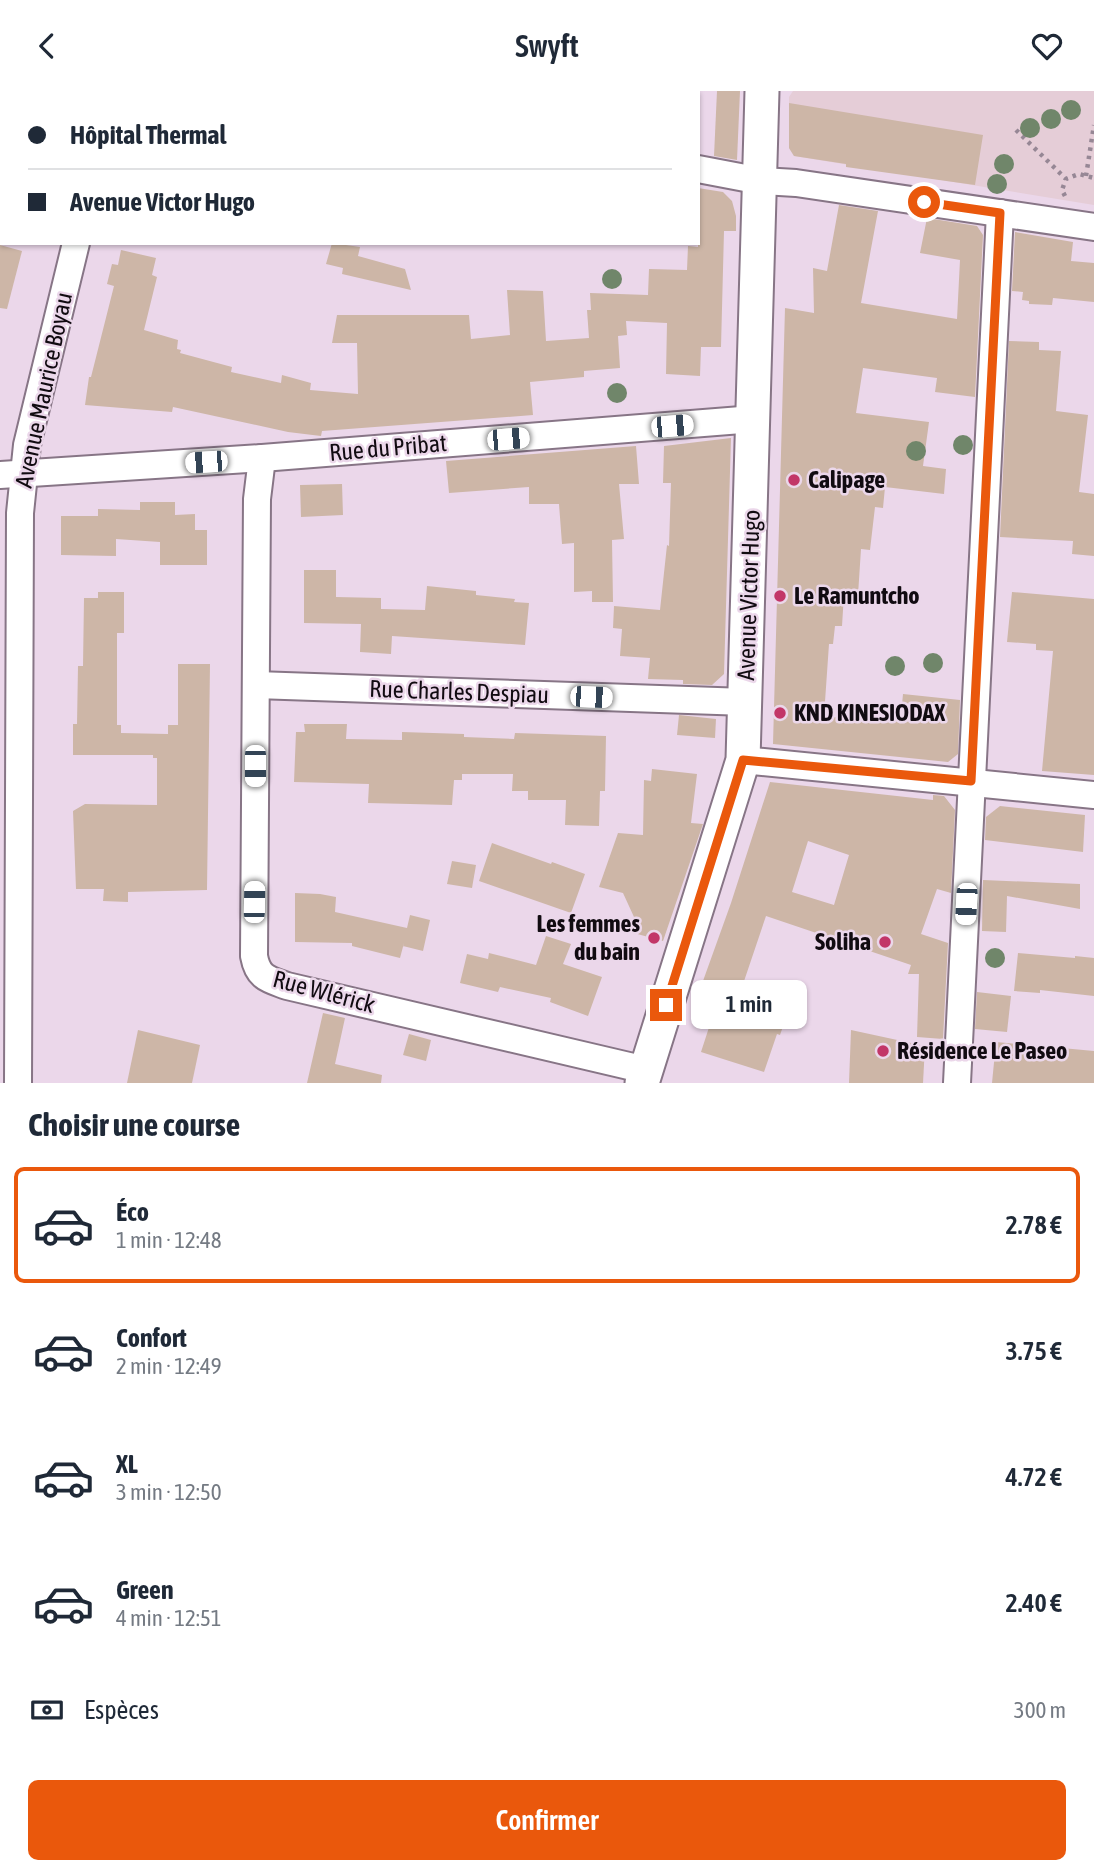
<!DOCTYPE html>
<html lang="fr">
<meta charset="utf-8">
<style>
:root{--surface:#fff;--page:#f6f6f7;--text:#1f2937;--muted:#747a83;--line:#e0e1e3;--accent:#ea580c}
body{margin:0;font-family:"Asap Condensed",sans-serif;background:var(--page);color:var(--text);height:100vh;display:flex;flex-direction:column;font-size:26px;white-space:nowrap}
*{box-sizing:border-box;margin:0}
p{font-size:23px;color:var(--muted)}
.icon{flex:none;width:38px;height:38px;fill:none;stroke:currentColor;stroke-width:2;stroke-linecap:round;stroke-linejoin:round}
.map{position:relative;height:992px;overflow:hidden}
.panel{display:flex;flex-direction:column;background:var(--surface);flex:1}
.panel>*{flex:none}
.banner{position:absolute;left:0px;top:0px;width:700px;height:154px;box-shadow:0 2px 5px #0004;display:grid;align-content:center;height:154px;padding:0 28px;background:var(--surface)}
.end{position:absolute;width:32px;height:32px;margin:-16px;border:9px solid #ea580c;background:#fff;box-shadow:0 0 0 4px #fff}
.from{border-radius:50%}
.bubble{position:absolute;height:49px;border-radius:10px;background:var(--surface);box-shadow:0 2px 5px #0004;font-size:23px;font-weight:600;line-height:49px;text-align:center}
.car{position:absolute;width:21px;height:42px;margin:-21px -10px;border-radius:9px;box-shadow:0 0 5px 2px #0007;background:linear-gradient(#fff 24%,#345 0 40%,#fff 0 76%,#345 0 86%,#fff 0)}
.banner b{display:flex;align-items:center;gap:24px;height:66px;font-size:26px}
.banner b+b{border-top:2px solid var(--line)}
.banner i{width:18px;height:18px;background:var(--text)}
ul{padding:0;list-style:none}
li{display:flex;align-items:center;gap:21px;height:116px;margin:0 14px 10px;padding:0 14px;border:4px solid transparent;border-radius:10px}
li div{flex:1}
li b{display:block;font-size:26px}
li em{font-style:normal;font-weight:600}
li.selected{border-color:var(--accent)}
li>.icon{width:63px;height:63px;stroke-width:1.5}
h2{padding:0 28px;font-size:32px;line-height:84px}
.pay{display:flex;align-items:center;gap:18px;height:77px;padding:0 28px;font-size:26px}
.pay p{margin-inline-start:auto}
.button{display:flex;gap:14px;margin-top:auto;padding:14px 28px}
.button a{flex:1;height:80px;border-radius:10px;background:var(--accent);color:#fff;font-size:28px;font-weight:600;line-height:80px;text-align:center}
header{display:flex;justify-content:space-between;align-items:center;height:91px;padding:0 28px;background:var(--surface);font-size:32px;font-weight:600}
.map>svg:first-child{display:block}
</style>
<header><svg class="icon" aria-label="back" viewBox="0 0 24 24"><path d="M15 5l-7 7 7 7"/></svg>Swyft<svg class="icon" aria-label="heart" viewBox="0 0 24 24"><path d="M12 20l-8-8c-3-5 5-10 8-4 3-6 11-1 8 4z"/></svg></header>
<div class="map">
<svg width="1094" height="992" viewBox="0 0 1094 992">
<rect width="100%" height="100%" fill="#ebd7ea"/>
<path fill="#e5cdd7" d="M793,0H1094V114L794,65L789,57V6Z"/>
<g fill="#cdb6a7" fill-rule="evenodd">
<path d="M717,0H740L737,69L714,65Z"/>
<path d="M789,12L983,44L975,94L846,76V73L794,65L789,57Z"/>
<path d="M698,97L723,101L732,110L736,125V140H724L721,256H701L700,285L666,283L667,232L626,230L627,244L618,245L620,277L584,280V286L530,291L533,324L322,340L321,345L288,341L173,316L172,321L85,314L89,286H91L114,195L107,193L112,173L118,174L121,159L156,167L152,184L157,186L144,239L178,249L177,258L181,259L180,262L232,276L231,281L281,292L282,284L311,292L310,299L358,303L357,252H332L337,224H469L471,248L510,244L507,199L543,200L546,250L589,247L587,219H591L590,202L648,204L649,178L687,179L688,155L698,156Z"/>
<path d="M839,114L878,120L861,212L957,228L960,169L920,162L927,127L977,135L983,144L975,306L935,301L937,287L863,277L856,322L929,331L923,375L946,378L944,403L885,396L883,417L875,416L870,459L861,458L858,504L844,503L842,535H835L833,553H829L824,625L886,631L901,624L903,603L960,609L958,663L948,671L773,653L785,217L814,222L813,177L827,180Z"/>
<path d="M1015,141L1073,151L1071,170L1094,172V211L1053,207L1052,214L1029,213V210L1022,209L1023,201L1012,200Z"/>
<path d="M332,152L360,156L358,165L405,178L411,199L342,183L343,177L326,173Z"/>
<path d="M0,154L22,160L7,218L0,217Z"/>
<path d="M1009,250L1039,251V259L1061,260L1056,320L1088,324L1079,401L1094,403V465L1072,463L1073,450L1000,446Z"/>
<path d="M731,347L724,583L712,594L683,593V589L648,588L650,567L620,565L622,538L613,537L614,515L660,519L667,454L669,455L671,392H663L664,355Z"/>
<path d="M636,355L639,393H619L624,448L612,449L613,511H592V500L574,501V452L562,453L559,413H529V396L449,402L446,370Z"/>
<path d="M342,393L343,424L301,426L300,394Z"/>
<path d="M140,411H175V424L195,423V439H207V474H160V451L116,448V465L61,464V425H98V418L140,419Z"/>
<path d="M304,479H336V506L381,507V518L425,519L427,495L476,500V504L515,508L514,511L529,512L525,554L392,545L391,563L360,561L361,533L304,532Z"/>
<path d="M98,501H124V542H117V634H121V642L168,643V634H178V573H210L207,799L128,801V811L103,810L104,798H76L73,720L85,713L157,714V667H153V664H73V633H77L78,575H83L84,507H98Z"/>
<path d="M1012,501L1094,508V684L1042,680L1053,560L1036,559V553L1007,551Z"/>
<path d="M679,624L716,628L715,647L677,644Z"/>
<path d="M304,633H347L346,648L402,649V641L464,643V646L514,648L515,642L606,645L605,700H600L599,735L565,734L566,709H528V700H512L513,683H462V689H454L452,714L368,712L369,693L294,691L296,641H305Z"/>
<path d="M652,678L697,683L691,732L703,733L663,850L630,841L634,826L623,802L599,796L618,742L643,744L644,689L651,690Z"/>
<path d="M770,691L933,709V704L944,705L955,719L951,802L937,798L921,843L948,852L943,948L917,946L919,883H908L911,874L766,825L739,905L788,921L780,944L777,943L764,981L701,961L714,921L694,915L731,812ZM808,750L849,764L834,814L792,801Z"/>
<path d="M1000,715L1085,724L1083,761L985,749L986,726Z"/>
<path d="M492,752L551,773L552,771L585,783L571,822L479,790Z"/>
<path d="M452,770L476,774L472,797L447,793Z"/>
<path d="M983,789L1080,793V818L1007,805L1006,841L982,840Z"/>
<path d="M295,802L320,803L336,806L335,821L407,837L410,824L430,829L423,860L403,855L404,852L400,867L352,855V852L295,851Z"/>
<path d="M546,845L571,853L563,873L602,886L588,925L550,911L551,907L500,896L498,901L460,892L467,863L488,868L489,862L536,874Z"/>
<path d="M1018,862L1075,867V865L1094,867V905L1040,899V902L1014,900Z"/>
<path d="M977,901L1011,905L1007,941L975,938Z"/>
<path d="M323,922L345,927L335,973L382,984L381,992H307Z"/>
<path d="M138,939L200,954L192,992H127Z"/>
<path d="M851,939L925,955L923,992H849Z"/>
<path d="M409,943L431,949L426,970L403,964Z"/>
<path d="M996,951L1094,960V992H992Z"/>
</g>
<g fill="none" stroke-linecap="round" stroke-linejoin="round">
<defs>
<g id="minor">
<path d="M371,0L374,2"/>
<path d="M112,2V0"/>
<path d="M698,78L761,90L796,92L1094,136"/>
<path d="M262,367L257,408L254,865C258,887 268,888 287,895L646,979"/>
<path d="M0,384L262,367L754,328"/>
<path d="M256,594L746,611"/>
<path d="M743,669L1094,704"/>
<path d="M18,992L20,422L27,354L76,152"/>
<path d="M957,992L1000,122"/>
</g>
<path id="major" d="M642,992L743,669L762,0"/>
</defs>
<use href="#minor" stroke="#877586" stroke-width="30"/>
<use href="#major" stroke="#877586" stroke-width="37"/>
<g stroke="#968795" stroke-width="4.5" stroke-dasharray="3.5 5" stroke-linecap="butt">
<path d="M1016,39L1066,88"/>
<path d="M1086,85L1094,34"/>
<path d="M1065,105L1062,99L1066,88L1079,83L1094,87"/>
</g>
<use href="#minor" stroke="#fff" stroke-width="26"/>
<use href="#major" stroke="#fff" stroke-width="33"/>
</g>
<g fill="#70866a">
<circle cx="1071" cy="19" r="10"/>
<circle cx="1051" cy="28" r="10"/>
<circle cx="1030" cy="37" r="10"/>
<circle cx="1004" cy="73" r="10"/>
<circle cx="997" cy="93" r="10"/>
<circle cx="612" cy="188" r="10"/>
<circle cx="617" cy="302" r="10"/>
<circle cx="963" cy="354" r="10"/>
<circle cx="916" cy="360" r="10"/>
<circle cx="933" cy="572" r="10"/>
<circle cx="895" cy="575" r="10"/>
<circle cx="995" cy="867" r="10"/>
</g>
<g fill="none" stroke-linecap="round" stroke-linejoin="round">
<path stroke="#ea580c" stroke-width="9" d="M666,914L743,669L971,690L1000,122L924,111"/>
</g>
<g fill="#c23668" stroke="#ebd7ea" stroke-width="2.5">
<circle cx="794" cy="389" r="7"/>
<circle cx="780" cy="505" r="7"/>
<circle cx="780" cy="622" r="7"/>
<circle cx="654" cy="847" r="7"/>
<circle cx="885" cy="851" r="7"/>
<circle cx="883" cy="960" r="7"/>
</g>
<g text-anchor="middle" stroke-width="5" stroke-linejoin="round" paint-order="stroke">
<g font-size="24" fill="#110b11" stroke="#ebd7ea">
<text transform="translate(44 299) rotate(-78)" y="8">Avenue Maurice Boyau</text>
<text transform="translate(388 357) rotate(-5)" y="8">Rue du Pribat</text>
<text transform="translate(749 504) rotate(-88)" y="8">Avenue Victor Hugo</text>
<text transform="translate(459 601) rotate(2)" y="8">Rue Charles Despiau</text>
<text transform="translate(324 901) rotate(15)" y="8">Rue Wlérick</text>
</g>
<g font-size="24" font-weight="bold" fill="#110b11" stroke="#ebd7ea" text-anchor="start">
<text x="808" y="397">Calipage</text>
<text x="794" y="513">Le Ramuntcho</text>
<text x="794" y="630">KND KINESIODAX</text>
<text x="640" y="841" text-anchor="end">Les femmes<tspan x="640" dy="28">du bain</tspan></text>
<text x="871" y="859" text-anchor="end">Soliha</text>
<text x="897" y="968">Résidence Le Paseo</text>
</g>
</g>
</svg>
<i class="end from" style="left:924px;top:111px"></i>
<i class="end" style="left:666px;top:914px"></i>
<div class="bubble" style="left:691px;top:889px;width:116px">1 min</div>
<i class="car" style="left:672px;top:335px;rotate:85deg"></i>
<i class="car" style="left:508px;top:348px;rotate:85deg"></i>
<i class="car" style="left:206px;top:371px;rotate:266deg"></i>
<i class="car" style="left:591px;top:606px;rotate:92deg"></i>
<i class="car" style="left:255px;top:675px;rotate:180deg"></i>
<i class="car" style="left:254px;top:811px;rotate:1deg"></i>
<i class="car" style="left:966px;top:813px;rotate:183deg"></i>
<div class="banner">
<b><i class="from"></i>Hôpital Thermal</b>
<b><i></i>Avenue Victor Hugo</b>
</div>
</div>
<section class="panel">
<h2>Choisir une course</h2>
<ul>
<li class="selected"><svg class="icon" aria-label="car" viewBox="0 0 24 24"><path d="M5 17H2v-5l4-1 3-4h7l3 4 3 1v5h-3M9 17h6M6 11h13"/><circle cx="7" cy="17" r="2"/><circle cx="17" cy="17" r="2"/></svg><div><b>Éco</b><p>1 min · 12:48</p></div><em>2.78 €</em></li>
<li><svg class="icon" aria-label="car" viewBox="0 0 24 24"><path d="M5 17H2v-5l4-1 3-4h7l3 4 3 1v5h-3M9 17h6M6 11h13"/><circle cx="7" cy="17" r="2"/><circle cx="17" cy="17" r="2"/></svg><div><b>Confort</b><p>2 min · 12:49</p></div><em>3.75 €</em></li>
<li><svg class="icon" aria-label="car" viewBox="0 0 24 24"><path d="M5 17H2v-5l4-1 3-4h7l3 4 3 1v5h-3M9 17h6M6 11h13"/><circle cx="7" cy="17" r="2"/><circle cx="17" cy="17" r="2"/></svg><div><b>XL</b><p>3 min · 12:50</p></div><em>4.72 €</em></li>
<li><svg class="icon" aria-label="car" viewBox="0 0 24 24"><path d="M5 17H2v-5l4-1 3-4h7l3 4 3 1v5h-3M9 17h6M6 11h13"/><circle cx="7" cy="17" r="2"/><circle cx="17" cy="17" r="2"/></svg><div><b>Green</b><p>4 min · 12:51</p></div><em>2.40 €</em></li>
</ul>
<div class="pay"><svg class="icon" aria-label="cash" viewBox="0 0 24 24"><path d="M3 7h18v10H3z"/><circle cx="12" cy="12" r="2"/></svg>Espèces<p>300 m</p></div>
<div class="button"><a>Confirmer</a></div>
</section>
